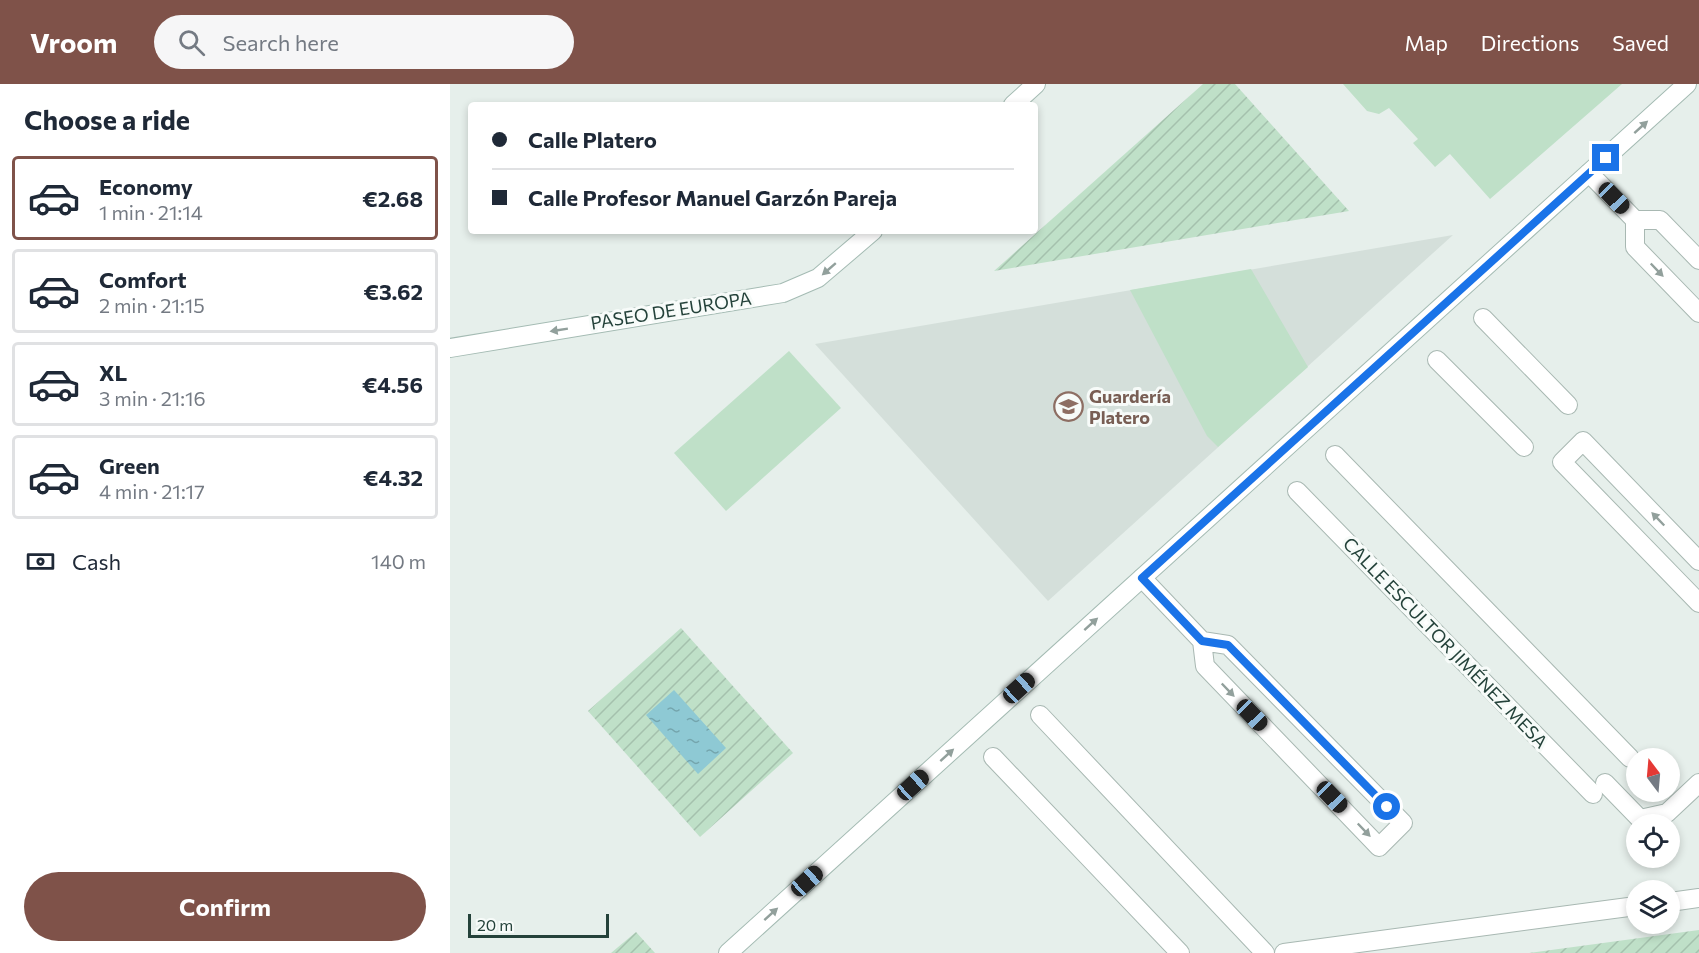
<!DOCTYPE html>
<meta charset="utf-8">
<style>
:root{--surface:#fff;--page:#f6f6f7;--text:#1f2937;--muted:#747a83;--line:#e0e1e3;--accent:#7f5249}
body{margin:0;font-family:Commissioner,sans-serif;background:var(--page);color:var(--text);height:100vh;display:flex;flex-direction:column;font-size:22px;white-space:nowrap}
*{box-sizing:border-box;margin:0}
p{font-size:20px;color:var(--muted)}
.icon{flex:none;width:33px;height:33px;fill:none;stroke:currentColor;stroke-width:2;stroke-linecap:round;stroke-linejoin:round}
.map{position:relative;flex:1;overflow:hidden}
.drawer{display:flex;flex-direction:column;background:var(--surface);width:450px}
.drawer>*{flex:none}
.top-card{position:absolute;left:18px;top:18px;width:570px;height:132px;border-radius:6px;box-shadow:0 3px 9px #0003;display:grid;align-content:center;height:132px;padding:0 24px;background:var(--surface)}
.needle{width:39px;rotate:344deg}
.fabs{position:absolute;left:1176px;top:664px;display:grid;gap:12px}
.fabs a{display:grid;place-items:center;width:54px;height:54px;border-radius:50%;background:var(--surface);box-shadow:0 3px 9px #0003;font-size:30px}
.scale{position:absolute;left:18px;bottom:15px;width:141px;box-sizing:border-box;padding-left:6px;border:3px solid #24423a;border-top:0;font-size:16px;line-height:21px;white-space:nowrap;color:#24423a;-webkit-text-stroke:4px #f7fbf9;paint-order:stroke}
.end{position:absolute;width:27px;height:27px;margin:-14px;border:8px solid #1a73e8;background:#fff;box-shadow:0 0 0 3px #fff}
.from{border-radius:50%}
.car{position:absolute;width:18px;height:36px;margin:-18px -9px;border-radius:8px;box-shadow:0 0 4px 2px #0007;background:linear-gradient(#222 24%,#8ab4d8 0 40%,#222 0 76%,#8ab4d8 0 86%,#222 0)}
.top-card b{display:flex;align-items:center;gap:21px;height:57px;font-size:22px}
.top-card b+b{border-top:2px solid var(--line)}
.top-card i{width:15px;height:15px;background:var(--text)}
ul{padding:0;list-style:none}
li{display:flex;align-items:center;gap:18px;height:84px;margin:0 12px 9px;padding:0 12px;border:3px solid var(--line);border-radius:6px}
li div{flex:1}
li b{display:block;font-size:22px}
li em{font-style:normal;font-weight:700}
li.selected{border-color:var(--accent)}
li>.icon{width:54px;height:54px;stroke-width:1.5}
h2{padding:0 24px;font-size:27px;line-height:72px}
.pay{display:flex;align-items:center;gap:15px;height:66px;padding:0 24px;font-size:22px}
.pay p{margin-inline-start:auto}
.primary-button{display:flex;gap:12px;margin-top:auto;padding:12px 24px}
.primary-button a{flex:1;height:69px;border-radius:36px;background:var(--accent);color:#fff;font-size:24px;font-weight:700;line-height:69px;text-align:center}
header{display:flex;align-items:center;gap:36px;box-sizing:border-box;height:84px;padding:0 30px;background:var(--accent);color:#fff}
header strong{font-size:28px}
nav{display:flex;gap:33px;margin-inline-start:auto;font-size:21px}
.search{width:420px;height:54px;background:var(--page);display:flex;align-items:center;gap:15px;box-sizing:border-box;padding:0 21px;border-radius:33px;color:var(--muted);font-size:22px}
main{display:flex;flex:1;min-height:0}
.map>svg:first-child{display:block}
</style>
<header>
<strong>Vroom</strong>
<div class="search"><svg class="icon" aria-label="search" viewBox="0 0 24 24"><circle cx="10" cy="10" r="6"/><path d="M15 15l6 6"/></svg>Search here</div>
<nav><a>Map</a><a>Directions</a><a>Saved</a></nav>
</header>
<main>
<section class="drawer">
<h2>Choose a ride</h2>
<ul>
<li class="selected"><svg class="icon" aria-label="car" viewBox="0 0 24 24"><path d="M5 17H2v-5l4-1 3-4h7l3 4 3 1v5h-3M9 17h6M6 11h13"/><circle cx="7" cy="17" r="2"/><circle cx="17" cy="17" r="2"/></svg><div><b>Economy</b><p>1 min · 21:14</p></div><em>€2.68</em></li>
<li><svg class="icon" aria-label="car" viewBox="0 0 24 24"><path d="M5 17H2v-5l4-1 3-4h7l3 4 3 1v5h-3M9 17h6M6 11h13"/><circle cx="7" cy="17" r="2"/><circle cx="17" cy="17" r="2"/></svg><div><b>Comfort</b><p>2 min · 21:15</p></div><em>€3.62</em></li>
<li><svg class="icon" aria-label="car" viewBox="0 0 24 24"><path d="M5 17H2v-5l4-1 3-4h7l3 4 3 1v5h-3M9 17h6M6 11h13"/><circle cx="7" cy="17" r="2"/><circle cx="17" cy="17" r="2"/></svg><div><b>XL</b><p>3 min · 21:16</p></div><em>€4.56</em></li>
<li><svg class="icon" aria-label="car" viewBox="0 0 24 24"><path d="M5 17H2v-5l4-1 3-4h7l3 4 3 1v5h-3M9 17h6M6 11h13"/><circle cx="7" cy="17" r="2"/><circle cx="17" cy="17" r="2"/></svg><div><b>Green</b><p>4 min · 21:17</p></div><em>€4.32</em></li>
</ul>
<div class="pay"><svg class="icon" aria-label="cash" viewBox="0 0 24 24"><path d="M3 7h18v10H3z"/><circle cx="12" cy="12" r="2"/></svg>Cash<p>140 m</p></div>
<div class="primary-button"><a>Confirm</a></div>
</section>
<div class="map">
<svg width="1249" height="869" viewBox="0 0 1249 869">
<defs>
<pattern id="garden-furrows" width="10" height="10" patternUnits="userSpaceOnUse" patternTransform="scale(1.5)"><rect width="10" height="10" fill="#bfe0c8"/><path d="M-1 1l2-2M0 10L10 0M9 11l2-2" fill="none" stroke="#a4c1ad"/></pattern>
<pattern id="water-ripples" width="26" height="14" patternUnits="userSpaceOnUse" patternTransform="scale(1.5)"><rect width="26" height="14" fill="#8ec9d4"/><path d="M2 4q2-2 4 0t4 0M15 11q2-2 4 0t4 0" fill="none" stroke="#74a5ad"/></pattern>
</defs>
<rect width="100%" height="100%" fill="#e6efeb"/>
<path fill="#d4dfda" d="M1003,151L598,517L365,260Z"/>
<g fill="#bfe0c8">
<path d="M893,0H1172L1040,115L1000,70L985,83L963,59L968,55L939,24L929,30L917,27Z"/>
<path d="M801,185L858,283L768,363L757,352L680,206Z"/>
<path d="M339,267L391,324L276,427L224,369Z"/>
</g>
<g fill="url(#garden-furrows)">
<path d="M753,0H785L899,127L544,187Z"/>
<path d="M231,544L343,669L250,753L138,627Z"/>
<path d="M1249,846V869H1079Z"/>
<path d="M186,848L205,869H161Z"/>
</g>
<path fill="url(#water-ripples)" d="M224,606L276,664L248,690L196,631Z"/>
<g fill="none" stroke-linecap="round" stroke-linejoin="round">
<defs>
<g id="street">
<path d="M1139,89L1185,136V163L1249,229"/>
<path d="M1185,136H1210L1249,176"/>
<path d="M1033,234L1118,321"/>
<path d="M987,276L1074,363"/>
<path d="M885,371L1180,674"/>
<path d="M847,407L1143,710"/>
<path d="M1249,477L1133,357L1112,378L1249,519"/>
<path d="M692,494L752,557L755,582L929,763L953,739L778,561L752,557"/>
<path d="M590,631L815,869"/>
<path d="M543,673L730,869"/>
<path d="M1155,699L1190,735L1217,729L1249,699"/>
<path d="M1220,818L1249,814"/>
<path d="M834,869L1186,822"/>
</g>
<g id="secondary">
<path d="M563,21L586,0"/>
<path d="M0,264L333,209L368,194L423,147"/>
<path d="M278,869L1237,0"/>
</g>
</defs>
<use href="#street" stroke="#a8b8b2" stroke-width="20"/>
<use href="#secondary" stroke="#a4bbb3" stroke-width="20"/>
<use href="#street" stroke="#fff" stroke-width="18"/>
<use href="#secondary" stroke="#fff" stroke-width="18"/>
</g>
<defs><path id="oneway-solid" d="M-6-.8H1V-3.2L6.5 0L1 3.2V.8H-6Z" transform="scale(1.5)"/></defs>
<g fill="#92a09c">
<use href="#oneway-solid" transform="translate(1191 43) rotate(-42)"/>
<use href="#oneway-solid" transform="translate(379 185) rotate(139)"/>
<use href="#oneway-solid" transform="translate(1207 186) rotate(46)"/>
<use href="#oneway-solid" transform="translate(109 246) rotate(171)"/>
<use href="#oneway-solid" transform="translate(1208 435) rotate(-134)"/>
<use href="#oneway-solid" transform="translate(641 540) rotate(-42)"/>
<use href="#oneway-solid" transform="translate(778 606) rotate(46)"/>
<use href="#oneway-solid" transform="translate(497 671) rotate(-42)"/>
<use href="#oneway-solid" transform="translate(914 746) rotate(46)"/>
<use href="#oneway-solid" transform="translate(321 830) rotate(-42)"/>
</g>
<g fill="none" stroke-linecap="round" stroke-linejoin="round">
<path stroke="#1a73e8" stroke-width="8" d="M937,723L778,561L752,557L692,494L1156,74"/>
</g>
<defs>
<symbol id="school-ring" viewBox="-11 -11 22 22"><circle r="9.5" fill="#f7fbf9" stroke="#8d6e63" stroke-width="1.5"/><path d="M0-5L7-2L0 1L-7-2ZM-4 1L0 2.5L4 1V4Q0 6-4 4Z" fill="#8d6e63"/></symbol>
</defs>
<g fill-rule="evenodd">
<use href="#school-ring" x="602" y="306" width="33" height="33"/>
</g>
<g text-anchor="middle" stroke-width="6" stroke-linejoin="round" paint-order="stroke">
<g font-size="18" fill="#24423a" stroke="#f7fbf9">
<text transform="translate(221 227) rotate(-9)" y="6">PASEO DE EUROPA</text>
<text transform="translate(995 559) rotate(46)" y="6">CALLE ESCULTOR JIMÉNEZ MESA</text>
</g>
<g font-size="18" font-weight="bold" fill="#785e54" stroke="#f7fbf9" text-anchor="start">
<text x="639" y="319">Guardería<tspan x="639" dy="21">Platero</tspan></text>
</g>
</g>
</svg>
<div class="fabs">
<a><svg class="needle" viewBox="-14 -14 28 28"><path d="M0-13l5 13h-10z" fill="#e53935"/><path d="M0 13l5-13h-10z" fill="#747a83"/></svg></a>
<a><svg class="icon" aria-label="locate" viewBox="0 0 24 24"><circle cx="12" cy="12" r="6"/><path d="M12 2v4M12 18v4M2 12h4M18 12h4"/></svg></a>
<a><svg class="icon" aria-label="layers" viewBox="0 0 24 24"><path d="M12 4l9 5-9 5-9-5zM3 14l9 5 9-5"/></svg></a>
</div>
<div class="scale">20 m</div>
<i class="end from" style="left:937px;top:723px"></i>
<i class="end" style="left:1156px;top:74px"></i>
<i class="car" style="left:1164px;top:114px;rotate:136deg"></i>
<i class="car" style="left:569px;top:604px;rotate:48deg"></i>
<i class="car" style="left:802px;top:631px;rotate:136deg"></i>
<i class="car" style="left:463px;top:701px;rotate:48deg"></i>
<i class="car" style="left:882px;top:713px;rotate:136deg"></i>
<i class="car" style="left:357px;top:797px;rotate:48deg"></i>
<div class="top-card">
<b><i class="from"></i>Calle Platero</b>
<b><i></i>Calle Profesor Manuel Garzón Pareja</b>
</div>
</div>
</main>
